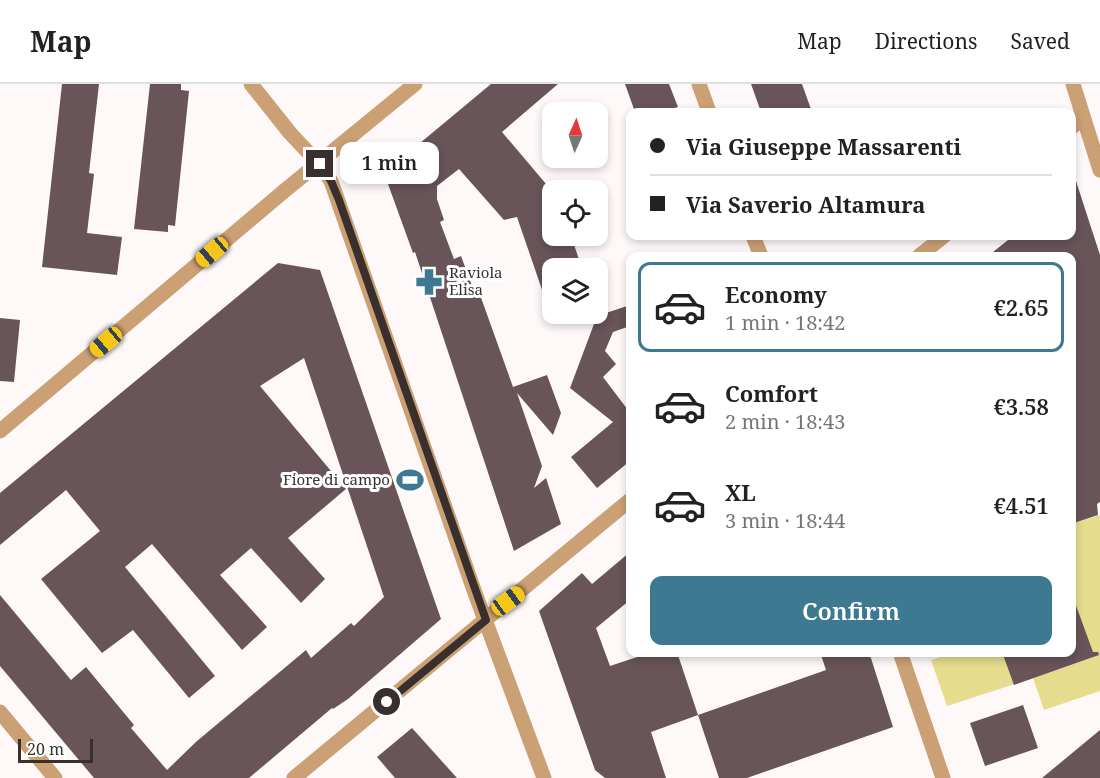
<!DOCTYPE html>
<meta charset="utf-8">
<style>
:root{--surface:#fff;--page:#f2f2f2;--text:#222;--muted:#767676;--line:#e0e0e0;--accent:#3d7a91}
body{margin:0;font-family:"Noto Serif",serif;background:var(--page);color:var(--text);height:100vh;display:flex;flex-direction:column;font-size:22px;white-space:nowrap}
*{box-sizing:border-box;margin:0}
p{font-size:20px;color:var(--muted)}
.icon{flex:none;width:33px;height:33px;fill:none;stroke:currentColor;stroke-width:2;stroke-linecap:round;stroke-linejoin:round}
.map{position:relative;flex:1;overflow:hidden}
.side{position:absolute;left:626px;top:168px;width:450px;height:405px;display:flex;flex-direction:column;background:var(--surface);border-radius:12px;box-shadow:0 3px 9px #0003}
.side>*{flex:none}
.top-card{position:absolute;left:626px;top:24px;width:450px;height:132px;border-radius:12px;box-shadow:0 3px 9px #0003;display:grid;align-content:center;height:132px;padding:0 24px;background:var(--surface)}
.needle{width:39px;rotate:3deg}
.tools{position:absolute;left:542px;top:18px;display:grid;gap:12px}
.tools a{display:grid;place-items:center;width:66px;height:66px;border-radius:12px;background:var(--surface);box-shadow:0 3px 9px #0003;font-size:30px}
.scale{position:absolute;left:18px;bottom:15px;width:75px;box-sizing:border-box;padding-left:6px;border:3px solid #39302d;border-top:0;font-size:16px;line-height:21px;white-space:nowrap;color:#39302d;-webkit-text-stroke:4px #fff;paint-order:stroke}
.end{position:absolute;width:27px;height:27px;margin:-14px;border:8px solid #39302d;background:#fff;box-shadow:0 0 0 3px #fff}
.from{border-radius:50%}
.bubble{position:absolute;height:42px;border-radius:12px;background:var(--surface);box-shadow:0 3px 9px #0003;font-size:20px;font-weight:600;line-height:42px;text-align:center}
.car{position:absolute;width:18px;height:36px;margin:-18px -9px;border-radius:8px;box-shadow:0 0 4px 2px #0007;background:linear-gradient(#f5c518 24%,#345 0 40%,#f5c518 0 76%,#345 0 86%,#f5c518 0)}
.top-card b{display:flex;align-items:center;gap:21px;height:57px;font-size:22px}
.top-card b+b{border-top:2px solid var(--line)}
.top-card i{width:15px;height:15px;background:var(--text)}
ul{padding:10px 0 0;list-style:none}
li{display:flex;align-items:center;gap:18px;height:90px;margin:0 12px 9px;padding:0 12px;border:3px solid transparent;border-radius:12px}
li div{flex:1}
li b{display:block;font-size:22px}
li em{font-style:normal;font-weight:600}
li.current{border-color:var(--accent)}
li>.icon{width:54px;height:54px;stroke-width:1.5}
.primary-button{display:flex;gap:12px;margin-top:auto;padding:12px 24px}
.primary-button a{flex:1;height:69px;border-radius:12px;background:var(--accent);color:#fff;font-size:24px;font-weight:600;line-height:69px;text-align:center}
header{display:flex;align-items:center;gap:36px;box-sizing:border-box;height:84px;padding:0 30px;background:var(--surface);border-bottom:2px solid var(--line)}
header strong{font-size:28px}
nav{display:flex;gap:33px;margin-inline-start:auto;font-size:21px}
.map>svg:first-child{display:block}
</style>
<header>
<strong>Map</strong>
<nav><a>Map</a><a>Directions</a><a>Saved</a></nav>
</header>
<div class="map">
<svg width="1100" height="694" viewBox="0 0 1100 694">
<rect width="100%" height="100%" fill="#fef9f8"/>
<path fill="#e6dc8d" d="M1100,431V607L1044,626L1033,594L947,622L931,576L953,569H1002L1045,590L1094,573L1077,525L1071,526V440Z"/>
<g fill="#685459">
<path d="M62,0H99L89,89L94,90L87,149L122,153L117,191L42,183Z"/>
<path d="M150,0H181V6L189,7L175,142L168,141V148L134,145Z"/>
<path d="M491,0H558L502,48L552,107V152H571L582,184H552V225L549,226L517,133L504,136L459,85L437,102V115L444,136L440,138L454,175L461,172L475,210L479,208L513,303L547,291L561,329L553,351L517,309L542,382L534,404L546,394L561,440L514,467L415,168L413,169L384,89Z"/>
<path d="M625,0H669L678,23L661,28H635Z"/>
<path d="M751,0H802L812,28H761Z"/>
<path d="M1075,94L1100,171V418L1097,420L1098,431L1071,440V172H988L1013,152H1071V95Z"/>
<path d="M278,179L320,186L441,535L348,615L333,625L332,624L249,694H94L0,582V511L71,596L86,583L134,641L131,644L167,686L197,657L306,566L311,574L351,539L354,542L384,513L304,274L260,302L346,405L288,454L325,495L301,519L251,464L220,491L267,543L242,566L152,460L125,483L215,592L189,614L133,546L102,569L41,495L100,447L66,406L0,461V409Z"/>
<path d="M630,221V242L613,248L605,267L616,280L603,293L628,326L630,325V377L597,404L571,373L613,338L570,304L597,232Z"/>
<path d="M0,234L20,236L14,298L0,297Z"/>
<path d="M630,468V516L596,544L610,582L652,568H677L698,631L651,648L666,694H605L595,686L539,527L582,489L592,500Z"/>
<path d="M1071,516H1074L1093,568H1098L1099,571L1014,601L1002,568H1071Z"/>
<path d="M820,568H869L893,643L747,694H719L698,631L826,586Z"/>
<path d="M1023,621L1038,664L985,682L970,639Z"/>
<path d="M412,644L457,694H395L377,673Z"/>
<path d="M1100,646V694H1042Z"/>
</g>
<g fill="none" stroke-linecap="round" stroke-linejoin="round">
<g stroke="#caa074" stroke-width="15">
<path d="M251,0L290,49L319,80L331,97L475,509L544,694"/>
<path d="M699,0L709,28"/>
<path d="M1073,0L1100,86"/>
<path d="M1071,44L1083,34"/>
<path d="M753,152L761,172"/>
<path d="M919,172L944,152"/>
<path d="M0,347L283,108L415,0"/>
<path d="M900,568L943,694"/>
<path d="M0,628L55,694"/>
<path d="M294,694L630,416"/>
</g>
</g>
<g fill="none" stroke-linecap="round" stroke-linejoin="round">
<path stroke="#39302d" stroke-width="8" d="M320,80L331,97L339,116L486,536L387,618"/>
</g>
<defs>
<symbol id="pharmacy-bare" viewBox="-9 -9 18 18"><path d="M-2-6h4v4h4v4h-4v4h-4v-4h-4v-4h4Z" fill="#3d7a91" stroke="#fff" stroke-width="2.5" paint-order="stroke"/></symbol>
<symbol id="stadium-bare" viewBox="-9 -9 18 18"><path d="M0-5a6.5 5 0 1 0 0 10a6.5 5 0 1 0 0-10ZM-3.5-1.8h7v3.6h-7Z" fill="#3d7a91" stroke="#fff" stroke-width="2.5" paint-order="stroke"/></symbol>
</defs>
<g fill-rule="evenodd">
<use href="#pharmacy-bare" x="410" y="179" width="38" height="38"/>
<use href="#stadium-bare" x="391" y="377" width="38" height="38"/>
</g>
<g text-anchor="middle" stroke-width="6" stroke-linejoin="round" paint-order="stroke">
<g font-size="15" fill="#39302d" stroke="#fff" text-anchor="start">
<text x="449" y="194">Raviola<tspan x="449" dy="17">Elisa</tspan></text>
<text x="390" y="401" text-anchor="end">Fiore di campo</text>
</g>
</g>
</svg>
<div class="tools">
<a><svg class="needle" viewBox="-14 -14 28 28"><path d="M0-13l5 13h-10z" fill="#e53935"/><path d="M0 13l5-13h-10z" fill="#767676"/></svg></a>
<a><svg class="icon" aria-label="locate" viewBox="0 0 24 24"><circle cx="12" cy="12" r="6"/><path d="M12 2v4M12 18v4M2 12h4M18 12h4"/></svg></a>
<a><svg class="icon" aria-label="layers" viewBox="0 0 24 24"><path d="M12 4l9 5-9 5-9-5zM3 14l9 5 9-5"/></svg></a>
</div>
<div class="scale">20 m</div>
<i class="end from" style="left:387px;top:618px"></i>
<i class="end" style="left:320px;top:80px"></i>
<div class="bubble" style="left:340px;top:58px;width:99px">1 min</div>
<i class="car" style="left:212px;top:168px;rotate:230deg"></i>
<i class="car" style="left:106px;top:258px;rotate:230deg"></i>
<i class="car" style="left:508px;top:517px;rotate:54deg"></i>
<div class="top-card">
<b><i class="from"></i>Via Giuseppe Massarenti</b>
<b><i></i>Via Saverio Altamura</b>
</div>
<section class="side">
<ul>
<li class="current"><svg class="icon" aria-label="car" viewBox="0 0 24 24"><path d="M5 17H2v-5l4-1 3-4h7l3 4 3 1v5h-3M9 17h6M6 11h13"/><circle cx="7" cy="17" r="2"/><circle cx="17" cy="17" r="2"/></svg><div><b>Economy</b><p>1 min · 18:42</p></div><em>€2.65</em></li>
<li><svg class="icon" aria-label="car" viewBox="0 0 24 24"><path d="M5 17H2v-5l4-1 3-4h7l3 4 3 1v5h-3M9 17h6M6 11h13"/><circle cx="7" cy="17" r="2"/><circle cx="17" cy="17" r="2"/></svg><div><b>Comfort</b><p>2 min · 18:43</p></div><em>€3.58</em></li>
<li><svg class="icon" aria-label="car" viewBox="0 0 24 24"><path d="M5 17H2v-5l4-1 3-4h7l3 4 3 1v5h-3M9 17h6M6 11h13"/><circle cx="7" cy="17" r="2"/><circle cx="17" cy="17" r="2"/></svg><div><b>XL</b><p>3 min · 18:44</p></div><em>€4.51</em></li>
</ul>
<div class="primary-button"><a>Confirm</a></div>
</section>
</div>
